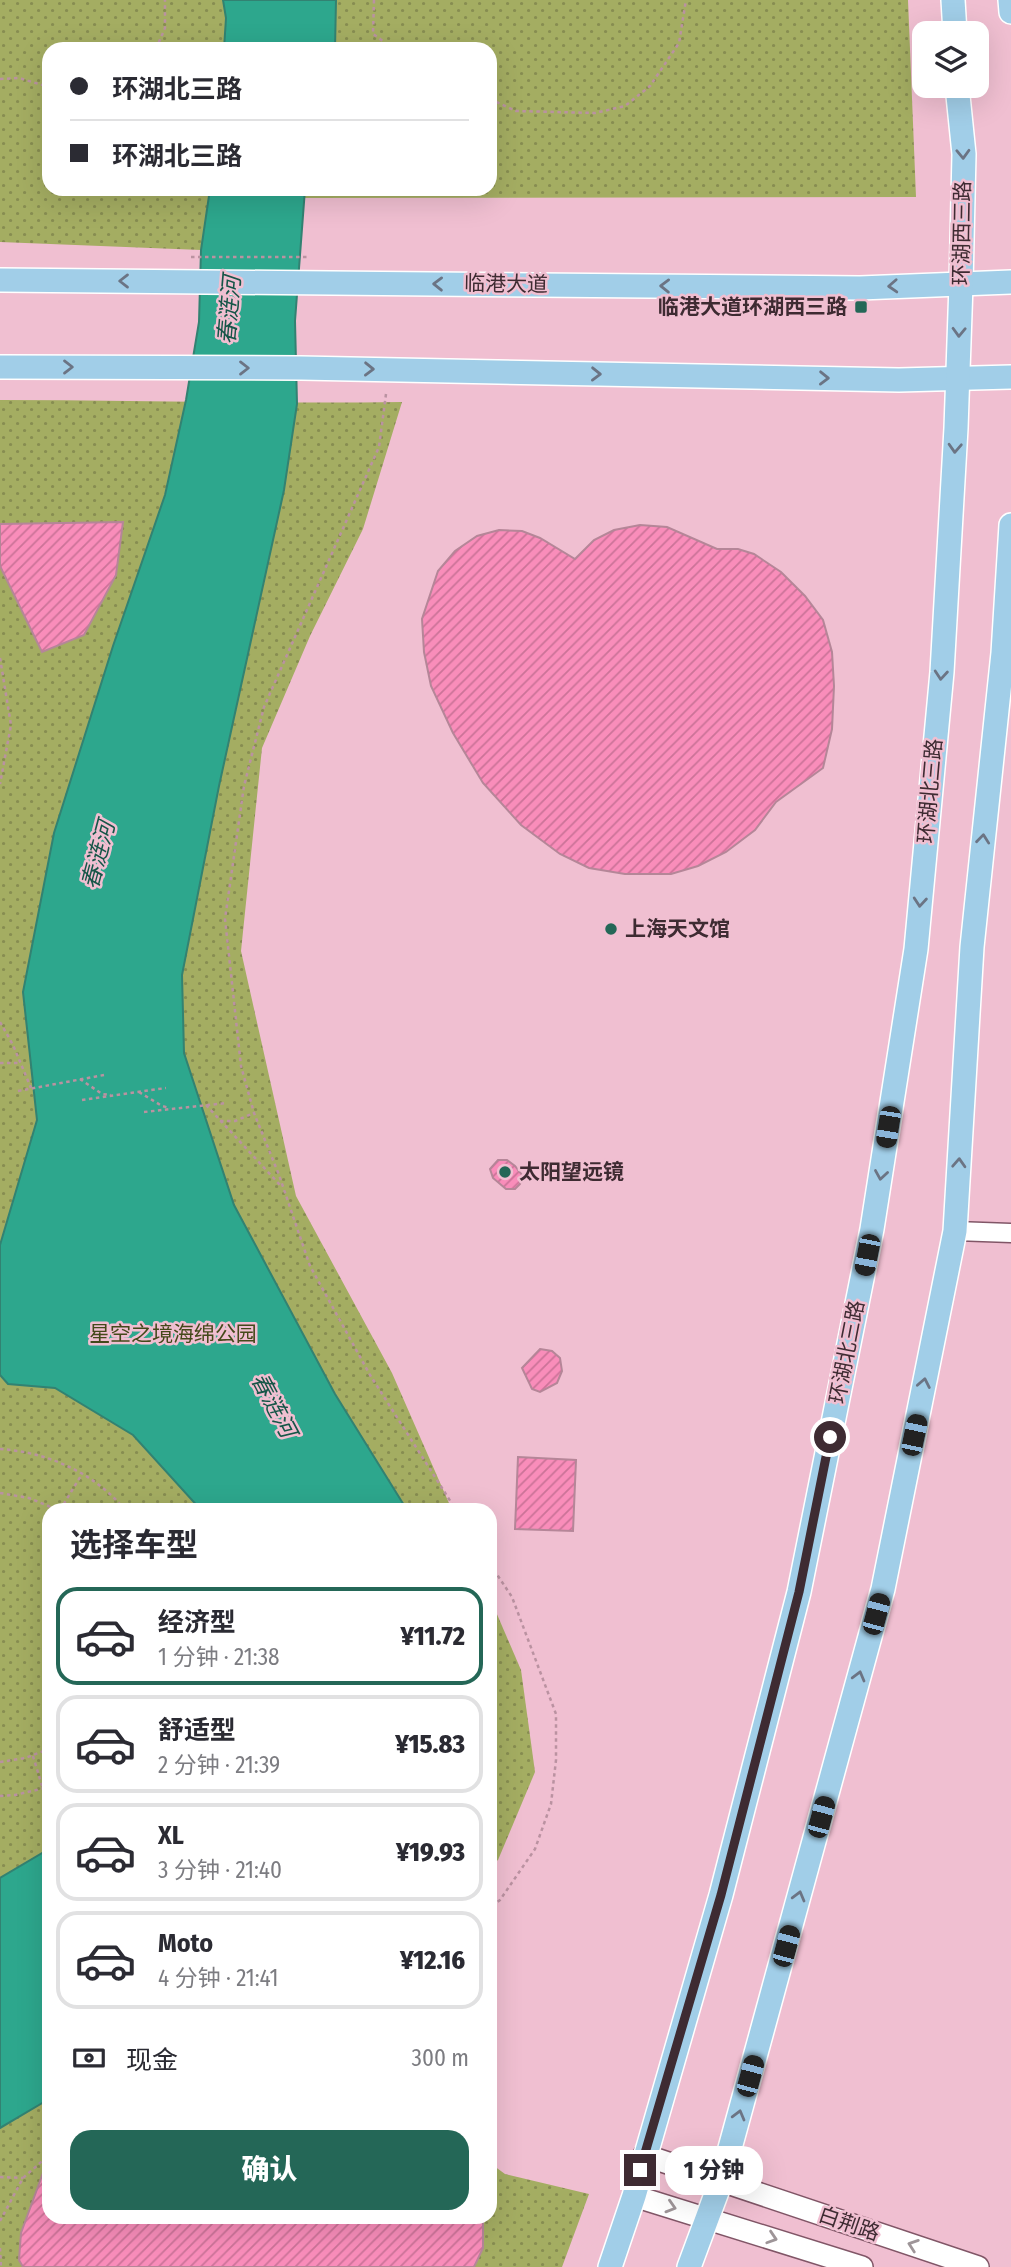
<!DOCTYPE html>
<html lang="zh">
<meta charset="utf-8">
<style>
:root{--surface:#fff;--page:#f7f7f7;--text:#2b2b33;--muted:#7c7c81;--line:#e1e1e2;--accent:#246757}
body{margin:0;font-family:"Fira Sans Condensed","Noto Sans SC",sans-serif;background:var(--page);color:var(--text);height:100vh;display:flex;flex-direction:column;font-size:26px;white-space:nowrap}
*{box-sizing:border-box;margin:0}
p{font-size:23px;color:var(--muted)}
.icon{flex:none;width:38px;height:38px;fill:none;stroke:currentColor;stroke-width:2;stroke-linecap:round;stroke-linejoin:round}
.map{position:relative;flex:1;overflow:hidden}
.details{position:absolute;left:42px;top:1503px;width:455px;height:721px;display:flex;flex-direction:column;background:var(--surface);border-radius:21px;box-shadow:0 7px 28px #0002}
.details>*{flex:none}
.hud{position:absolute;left:42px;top:42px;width:455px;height:154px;border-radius:21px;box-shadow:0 7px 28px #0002;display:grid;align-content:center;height:154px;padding:0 28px;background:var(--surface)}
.buttons{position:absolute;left:912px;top:21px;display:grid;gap:14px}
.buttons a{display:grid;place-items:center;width:77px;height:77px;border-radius:14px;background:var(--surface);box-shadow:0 7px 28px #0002;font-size:35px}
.end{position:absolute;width:32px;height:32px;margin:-16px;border:9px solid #3e2b32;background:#fff;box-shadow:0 0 0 4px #fff}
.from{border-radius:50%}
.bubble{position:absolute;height:49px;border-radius:21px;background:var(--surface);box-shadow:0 7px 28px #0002;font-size:23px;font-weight:800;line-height:49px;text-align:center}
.car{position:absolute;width:21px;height:42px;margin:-21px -10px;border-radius:9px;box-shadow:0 0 5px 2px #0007;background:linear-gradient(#222 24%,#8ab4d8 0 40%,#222 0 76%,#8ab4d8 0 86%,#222 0)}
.hud b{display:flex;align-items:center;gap:24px;height:66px;font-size:26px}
.hud b+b{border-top:2px solid var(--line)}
.hud i{width:18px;height:18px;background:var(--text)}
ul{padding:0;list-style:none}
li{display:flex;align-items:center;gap:21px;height:98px;margin:0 14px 10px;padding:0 14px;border:4px solid var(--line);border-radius:21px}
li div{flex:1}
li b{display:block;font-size:26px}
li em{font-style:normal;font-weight:800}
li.current{border-color:var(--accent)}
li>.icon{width:63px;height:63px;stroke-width:1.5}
h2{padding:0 28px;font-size:32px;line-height:84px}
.pay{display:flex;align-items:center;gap:18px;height:77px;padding:0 28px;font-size:26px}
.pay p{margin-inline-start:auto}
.primary-button{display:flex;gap:14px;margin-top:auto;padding:14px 28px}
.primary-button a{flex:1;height:80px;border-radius:21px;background:var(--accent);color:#fff;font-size:28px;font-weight:800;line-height:80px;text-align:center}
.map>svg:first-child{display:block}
</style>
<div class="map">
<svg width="1011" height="2267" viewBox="0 0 1011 2267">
<defs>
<pattern id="park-dots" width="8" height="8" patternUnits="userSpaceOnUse" patternTransform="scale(1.75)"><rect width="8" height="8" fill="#a4ad62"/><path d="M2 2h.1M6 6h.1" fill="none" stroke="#878d51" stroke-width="1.8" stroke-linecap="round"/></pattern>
<pattern id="building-hatch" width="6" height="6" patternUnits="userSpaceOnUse" patternTransform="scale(1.75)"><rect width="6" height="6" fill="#f98dba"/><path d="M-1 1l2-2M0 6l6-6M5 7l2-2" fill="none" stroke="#cb7398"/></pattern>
</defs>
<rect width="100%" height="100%" fill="#f0bfd1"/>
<g fill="url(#park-dots)">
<path d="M0,0H223L226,18L224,49H49V189H210L201,250L0,242Z"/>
<path d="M336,0H908L916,197L304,198L305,189H490V49H335Z"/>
<path d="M0,400C134,400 268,404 402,402L363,529L310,636L262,748L241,951L296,1196L392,1373L452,1510H49V2217H490V2163L505,2174L589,2194L562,2267H0Z"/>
<path d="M490,1598L521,1670L535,1772L498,1860L490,1866Z"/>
</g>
<g fill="#2da78d" stroke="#328272" stroke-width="2">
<path d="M223,0H336L335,49H224L226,18Z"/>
<path d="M210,189H305L295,321L297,404L284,490L219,786L182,975L184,1053L234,1205L335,1394L407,1510H201L133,1435L55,1388L8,1384L0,1375V1245L37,1120L23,992L54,833L113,646L165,495L186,400L199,322L201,250Z"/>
<path d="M49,1849V2099L0,2128V1878Z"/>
</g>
<g fill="url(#building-hatch)" stroke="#b58698" stroke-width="2">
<path d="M123,522L116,575L84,635L42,652L0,566V524Z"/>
<path d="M640,525L667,527L717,549H738L754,554L781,572L805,596L823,620L832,652L834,686L832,729L823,768L776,802L755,830L726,852L698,866L671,874H625L589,868L560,854L521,825L483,783L453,733L431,686L424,652L422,619L438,571L455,551L477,536L499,530L522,531L540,538L575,559L594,540L614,530Z"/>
<path d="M498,1160H507L515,1166L522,1175L520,1184L515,1189H506L493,1178L490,1169Z"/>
<path d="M540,1349L552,1351L560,1358L562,1371L557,1383L540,1392L532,1389L522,1368Z"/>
<path d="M518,1457L576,1460L573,1531L515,1529Z"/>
<path d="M47,2162L49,2217H483V2248L474,2267H23L19,2260L21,2233Z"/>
</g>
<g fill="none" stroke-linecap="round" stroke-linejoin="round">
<defs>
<path id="tertiary" d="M955,1231L1011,1233"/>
<g id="secondary">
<path d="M644,2155L978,2267"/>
<path d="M634,2196L862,2267"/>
</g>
<g id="primary">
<path d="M953,0L955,33"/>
<path d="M1010,0L1011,12"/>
<path d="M0,280L860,288L1011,282"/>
<path d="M0,367L301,368L899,380L1011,377"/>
<path d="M610,2267L634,2196L721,1895L799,1592L872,1229L916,949L942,672L956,428L961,284L964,154L957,86"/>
<path d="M689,2267L721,2181L883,1589L955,1231L972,947L1003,653L1011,525"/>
</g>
</defs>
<use href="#tertiary" stroke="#815667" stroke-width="21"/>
<use href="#secondary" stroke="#815667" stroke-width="24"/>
<use href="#primary" stroke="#fff" stroke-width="26"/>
<g stroke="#ba92a1" stroke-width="2.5" stroke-dasharray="3.5 3.5" stroke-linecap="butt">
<path d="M374,0L373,34L394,49"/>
<path d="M156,49L165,28V0"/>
<path d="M414,49L441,43L445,49"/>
<path d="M0,79L19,78L49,87"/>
<path d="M490,99L516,111L595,113L625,106L650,86L679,43L686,0"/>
<path d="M191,257H310"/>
<path d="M386,394L379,447L264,707L244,786L225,919L241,1066L254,1113L279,1175L310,1266L370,1375L456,1510"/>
<path d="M0,658L11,725L0,784"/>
<path d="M0,1022L13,1045L31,1088"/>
<path d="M0,1063H21"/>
<path d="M80,1079L102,1094L111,1095"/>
<path d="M18,1091L104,1075"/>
<path d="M139,1092L162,1106L170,1108"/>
<path d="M82,1100L166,1088"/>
<path d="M206,1105L280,1185"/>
<path d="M144,1112L227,1103"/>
<path d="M220,1121H235L254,1113"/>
<path d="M0,1449C47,1452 95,1473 125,1510"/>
<path d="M0,1493L29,1498L58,1510"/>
<path d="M60,1510L82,1474"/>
<path d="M490,1564L512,1597L556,1714V1760L551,1804L535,1849L500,1900L490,1908"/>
<path d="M33,1756L43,1789"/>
<path d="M0,1762L25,1758L49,1749"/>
<path d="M0,1796L15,1795L49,1787"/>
<path d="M0,2177L23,2178"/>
<path d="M0,2221L23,2178L49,2155"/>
<path d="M0,2248L1,2267"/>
</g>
<use href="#tertiary" stroke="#fff" stroke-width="18"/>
<use href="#secondary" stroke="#fff" stroke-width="21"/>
<use href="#primary" stroke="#a1cee8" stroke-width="23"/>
</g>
<defs><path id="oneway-chevron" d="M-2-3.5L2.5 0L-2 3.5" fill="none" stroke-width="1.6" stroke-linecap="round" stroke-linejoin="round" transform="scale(1.75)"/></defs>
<g stroke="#6b7484">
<use href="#oneway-chevron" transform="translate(963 154) rotate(88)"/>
<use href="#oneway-chevron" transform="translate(124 281) rotate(-180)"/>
<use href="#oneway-chevron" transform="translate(438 284) rotate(-179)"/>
<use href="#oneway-chevron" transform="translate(665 286) rotate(-179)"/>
<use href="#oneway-chevron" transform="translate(893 286) rotate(177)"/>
<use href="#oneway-chevron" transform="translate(959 332) rotate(92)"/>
<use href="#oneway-chevron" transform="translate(68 367)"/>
<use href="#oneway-chevron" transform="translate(244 368)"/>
<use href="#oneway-chevron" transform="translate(369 369) rotate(1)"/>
<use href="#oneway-chevron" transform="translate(596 374) rotate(1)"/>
<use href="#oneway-chevron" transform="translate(824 378) rotate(1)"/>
<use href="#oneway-chevron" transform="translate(955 448) rotate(93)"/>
<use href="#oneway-chevron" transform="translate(941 675) rotate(95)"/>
<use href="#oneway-chevron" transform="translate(983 839) rotate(-84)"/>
<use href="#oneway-chevron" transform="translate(920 902) rotate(95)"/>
<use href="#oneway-chevron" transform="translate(959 1163) rotate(-87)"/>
<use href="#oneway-chevron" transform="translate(881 1175) rotate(99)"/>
<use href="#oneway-chevron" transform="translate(924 1383) rotate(-79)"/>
<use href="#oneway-chevron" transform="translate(859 1676) rotate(-75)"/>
<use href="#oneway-chevron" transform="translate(799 1896) rotate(-75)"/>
<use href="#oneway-chevron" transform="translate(739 2115) rotate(-75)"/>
</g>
<g stroke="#9e9598">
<use href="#oneway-chevron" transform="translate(671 2207) rotate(17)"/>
<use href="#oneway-chevron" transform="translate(772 2238) rotate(18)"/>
<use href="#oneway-chevron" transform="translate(913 2245) rotate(-161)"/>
</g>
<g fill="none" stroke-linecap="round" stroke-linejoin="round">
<path stroke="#3e2b32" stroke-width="9" d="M640,2170L721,1895L799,1592L830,1437"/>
</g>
<g fill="#246757" stroke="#f0bfd1" stroke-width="2.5">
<rect x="854" y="300" width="14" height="14" rx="3.5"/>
<circle cx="611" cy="929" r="7"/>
<circle cx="505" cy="1172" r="7"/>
</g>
<g text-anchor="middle" stroke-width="5" stroke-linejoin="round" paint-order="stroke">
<g font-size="21" fill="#3e2b32" stroke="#f0bfd1">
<text transform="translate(962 233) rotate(-89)" y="7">环湖西三路</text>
<text transform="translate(506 284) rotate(1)" y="7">临港大道</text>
<text transform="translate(930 791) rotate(-85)" y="7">环湖北三路</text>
<text transform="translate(847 1352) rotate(-79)" y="7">环湖北三路</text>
<text transform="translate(849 2224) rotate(19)" y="7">白荆路</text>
</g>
<g font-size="21" font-weight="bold" fill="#3e2b32" stroke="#f0bfd1" text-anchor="start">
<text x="847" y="314" text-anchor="end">临港大道环湖西三路</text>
<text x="625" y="936">上海天文馆</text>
<text x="519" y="1179">太阳望远镜</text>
</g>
<g font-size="21" fill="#44491a" stroke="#f0bfd1">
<text x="173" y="1341">星空之境海绵公园</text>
</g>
<g font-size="23" font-style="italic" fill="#165648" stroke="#f0bfd1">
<text transform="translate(229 310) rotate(-85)" y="8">春涟河</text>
<text transform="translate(98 855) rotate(-75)" y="8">春涟河</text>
<text transform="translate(274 1405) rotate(62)" y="8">春涟河</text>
</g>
</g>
</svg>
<div class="buttons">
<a><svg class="icon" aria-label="layers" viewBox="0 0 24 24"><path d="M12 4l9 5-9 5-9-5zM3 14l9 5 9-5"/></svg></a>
</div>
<i class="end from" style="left:830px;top:1437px"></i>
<i class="end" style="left:640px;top:2170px"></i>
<div class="bubble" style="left:665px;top:2146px;width:98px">1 分钟</div>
<i class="car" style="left:888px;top:1127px;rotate:189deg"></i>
<i class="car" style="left:867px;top:1255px;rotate:191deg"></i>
<i class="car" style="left:914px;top:1435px;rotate:12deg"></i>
<i class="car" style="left:876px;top:1614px;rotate:15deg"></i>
<i class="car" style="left:821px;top:1817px;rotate:15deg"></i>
<i class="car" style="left:786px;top:1946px;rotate:15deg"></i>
<i class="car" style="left:750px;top:2076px;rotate:15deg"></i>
<div class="hud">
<b><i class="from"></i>环湖北三路</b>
<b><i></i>环湖北三路</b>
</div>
<section class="details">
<h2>选择车型</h2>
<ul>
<li class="current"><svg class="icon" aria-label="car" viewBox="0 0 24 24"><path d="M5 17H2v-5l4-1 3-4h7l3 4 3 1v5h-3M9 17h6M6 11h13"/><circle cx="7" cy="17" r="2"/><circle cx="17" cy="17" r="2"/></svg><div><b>经济型</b><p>1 分钟 · 21:38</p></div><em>¥11.72</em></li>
<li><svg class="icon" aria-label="car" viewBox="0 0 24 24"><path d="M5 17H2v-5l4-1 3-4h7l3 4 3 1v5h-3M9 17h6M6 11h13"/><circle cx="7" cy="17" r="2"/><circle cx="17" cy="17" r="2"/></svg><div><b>舒适型</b><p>2 分钟 · 21:39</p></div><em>¥15.83</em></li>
<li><svg class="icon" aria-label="car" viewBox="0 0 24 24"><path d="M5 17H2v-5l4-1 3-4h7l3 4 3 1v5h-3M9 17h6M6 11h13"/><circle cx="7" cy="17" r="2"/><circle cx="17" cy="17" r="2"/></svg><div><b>XL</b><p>3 分钟 · 21:40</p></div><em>¥19.93</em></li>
<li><svg class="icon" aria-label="car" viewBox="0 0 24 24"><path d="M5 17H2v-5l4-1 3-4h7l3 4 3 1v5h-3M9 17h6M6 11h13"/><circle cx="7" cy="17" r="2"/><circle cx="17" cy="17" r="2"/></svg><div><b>Moto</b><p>4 分钟 · 21:41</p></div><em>¥12.16</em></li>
</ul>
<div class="pay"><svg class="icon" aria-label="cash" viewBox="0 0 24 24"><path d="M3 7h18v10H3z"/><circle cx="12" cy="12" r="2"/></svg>现金<p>300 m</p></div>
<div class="primary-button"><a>确认</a></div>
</section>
</div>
